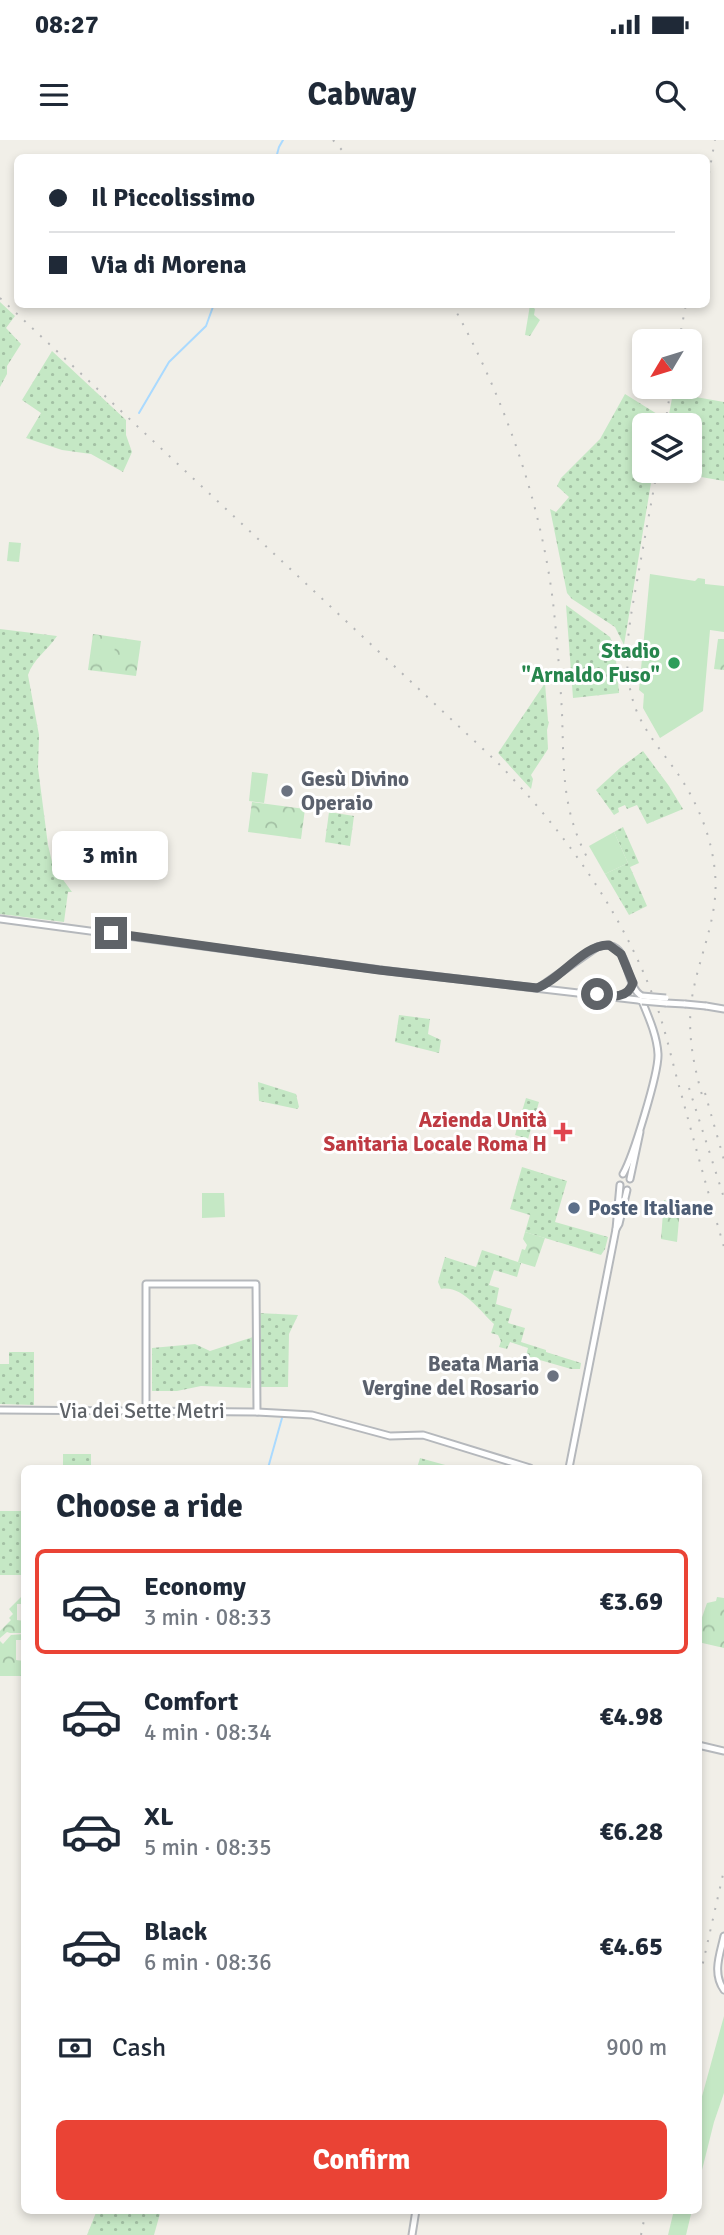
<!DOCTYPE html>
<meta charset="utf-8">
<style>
:root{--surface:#fff;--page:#f2f2f3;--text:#1f2937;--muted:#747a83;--line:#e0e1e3;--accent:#ea4335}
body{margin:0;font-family:Signika,sans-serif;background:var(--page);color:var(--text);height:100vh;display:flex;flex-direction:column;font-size:26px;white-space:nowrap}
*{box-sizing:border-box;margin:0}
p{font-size:23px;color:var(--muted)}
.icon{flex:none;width:38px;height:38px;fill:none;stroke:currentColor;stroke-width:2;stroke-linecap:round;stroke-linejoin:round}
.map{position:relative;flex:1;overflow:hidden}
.panel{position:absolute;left:21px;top:1325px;width:681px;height:749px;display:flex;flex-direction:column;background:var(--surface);border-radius:10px;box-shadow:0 4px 10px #0003}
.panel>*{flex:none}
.guide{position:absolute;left:14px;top:14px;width:696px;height:154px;border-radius:10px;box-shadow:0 4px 10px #0003;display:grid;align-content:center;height:154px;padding:0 35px;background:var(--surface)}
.needle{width:46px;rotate:232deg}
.tools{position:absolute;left:632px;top:189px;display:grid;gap:14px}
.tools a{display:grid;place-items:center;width:70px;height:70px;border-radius:10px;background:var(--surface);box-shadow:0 4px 10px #0003;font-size:35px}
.end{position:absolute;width:32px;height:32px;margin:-16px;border:9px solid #5f6368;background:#fff;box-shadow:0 0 0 4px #fff}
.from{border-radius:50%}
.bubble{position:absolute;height:49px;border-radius:10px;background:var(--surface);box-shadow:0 4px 10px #0003;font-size:23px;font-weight:700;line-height:49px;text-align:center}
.guide b{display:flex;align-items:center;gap:24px;height:66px;font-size:26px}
.guide b+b{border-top:2px solid var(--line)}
.guide i{width:18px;height:18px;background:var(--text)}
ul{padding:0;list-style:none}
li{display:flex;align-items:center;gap:21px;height:105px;margin:0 14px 10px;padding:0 21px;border:4px solid transparent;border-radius:10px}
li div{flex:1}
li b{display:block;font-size:26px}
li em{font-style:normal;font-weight:700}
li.current{border-color:var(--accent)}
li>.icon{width:63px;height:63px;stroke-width:1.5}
h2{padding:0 35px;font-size:32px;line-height:84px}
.pay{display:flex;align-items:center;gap:18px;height:77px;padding:0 35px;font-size:26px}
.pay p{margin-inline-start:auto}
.primary-button{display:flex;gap:14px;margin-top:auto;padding:14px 35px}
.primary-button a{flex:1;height:80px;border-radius:10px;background:var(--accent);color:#fff;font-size:28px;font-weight:700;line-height:80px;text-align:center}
.status{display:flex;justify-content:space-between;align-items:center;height:49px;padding:0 35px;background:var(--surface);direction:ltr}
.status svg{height:19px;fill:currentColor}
header{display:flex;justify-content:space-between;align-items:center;height:91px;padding:0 35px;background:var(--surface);font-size:32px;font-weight:700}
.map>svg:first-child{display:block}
</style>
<div class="status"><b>08:27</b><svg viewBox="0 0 49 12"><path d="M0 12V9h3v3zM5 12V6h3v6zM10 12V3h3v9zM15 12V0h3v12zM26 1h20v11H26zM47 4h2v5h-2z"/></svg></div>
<header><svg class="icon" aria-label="menu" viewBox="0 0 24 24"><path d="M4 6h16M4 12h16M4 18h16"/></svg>Cabway<svg class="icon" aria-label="search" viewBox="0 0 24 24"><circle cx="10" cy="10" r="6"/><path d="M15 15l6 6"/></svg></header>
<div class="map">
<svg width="724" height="2095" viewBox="0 0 724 2095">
<defs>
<pattern id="grass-dots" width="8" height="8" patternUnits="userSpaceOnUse" patternTransform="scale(1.75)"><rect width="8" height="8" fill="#c5e8c5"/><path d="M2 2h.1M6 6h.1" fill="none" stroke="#a3c0a4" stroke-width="1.8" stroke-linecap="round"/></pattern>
<pattern id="park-crowns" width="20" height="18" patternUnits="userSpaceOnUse" patternTransform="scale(1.75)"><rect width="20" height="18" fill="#c5e8c5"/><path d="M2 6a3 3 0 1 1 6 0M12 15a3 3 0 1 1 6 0" fill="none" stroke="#a3c0a4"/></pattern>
</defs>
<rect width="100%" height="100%" fill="#f1efe8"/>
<g fill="url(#grass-dots)">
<path d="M0,162L15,176L6,188L21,204L7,226V234L0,247Z"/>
<path d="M52,211L126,280V295L132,312L123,332L91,314L62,310L26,298L41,273L22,260Z"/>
<path d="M673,253L724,262V341L667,331H690V285H667Z"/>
<path d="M625,254L662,277L661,285H644V331H653L624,505L615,487L572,459L567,453L550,369L556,372L569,357L557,346L561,338L600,299Z"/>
<path d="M566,465L610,497L615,509L619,553L573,558Z"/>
<path d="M0,489L57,496C48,510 33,519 28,535L39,595L38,628L48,705L53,726L72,752H68L64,782L0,774Z"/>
<path d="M545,543L548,581L549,582L547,590L548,609L531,635L533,639L531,649L498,613Z"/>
<path d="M643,611L669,646L683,669L647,684L637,665L627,669L625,665L618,668L619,672L614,675L596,650L620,628Z"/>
<path d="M329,672L354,676L350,706L325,702Z"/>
<path d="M623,687L639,723L630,727L647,766L629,775L605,734L628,723L614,692Z"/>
<path d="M399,875L430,879L428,894L441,900L439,913L395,902Z"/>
<path d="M258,942L296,954L299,967L297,969L259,961Z"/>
<path d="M526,958L539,962L528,999L515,995Z"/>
<path d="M522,1027L567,1041L555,1082L608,1097L605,1109L601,1115L525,1092L530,1075L510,1069Z"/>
<path d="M482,1110L521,1123L517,1137L494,1130L489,1145L499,1148L496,1164L512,1169L508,1183L525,1188L521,1202L546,1210V1212L581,1223L580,1229H571L526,1216L528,1208L510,1202L507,1209L499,1207L501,1201L498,1195L491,1193L494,1184C480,1171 462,1145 441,1149L438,1142L445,1117L476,1127Z"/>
<path d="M258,1173L298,1175L289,1194L288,1247H258Z"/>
<path d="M253,1197L251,1248L201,1246L177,1251H152V1208L195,1204L210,1211Z"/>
<path d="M9,1212H34V1265L0,1264V1224H9Z"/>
<rect x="63" y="1314" width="28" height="14"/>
<path d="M420,1318L456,1328H417Z"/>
<rect x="0" y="1371" width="24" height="64"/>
<path d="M97,2070H161L154,2095H87Z"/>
</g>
<g fill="url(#park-crowns)">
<path d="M530,165L535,169L534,175L540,180L530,196L525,195Z"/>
<path d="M93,494L141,501L136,536L88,530Z"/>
<path d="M718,499H724V530L714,529Z"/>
<path d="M252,662L305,669L301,699L248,692Z"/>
<path d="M664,1060L677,1064L680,1068L677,1102L661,1099Z"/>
<path d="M525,1092L545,1098L535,1127L518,1122L522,1109L525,1110L527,1105L523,1099Z"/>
<path d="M24,1449V1464H17V1480L24,1481V1493H10L7,1492L0,1498V1491L11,1480L9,1478L13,1474L9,1469L22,1456L21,1453Z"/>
<path d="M717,1457L724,1458V1508L698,1502V1489L707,1463L716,1461Z"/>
<path d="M24,1494V1500H16V1520L24,1521V1536H0V1501L3,1504L11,1495Z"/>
</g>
<g fill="#c5e8c5">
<path d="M9,402L21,403L19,422L7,421Z"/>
<path d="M650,434L695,441L698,438L705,439V444L724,446V492L710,490L703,571L660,598L643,568L644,554L639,550Z"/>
<path d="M102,497L116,499L113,522L99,520Z"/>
<path d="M252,632L268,634L264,663L249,661Z"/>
<path d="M614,692L628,723L605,734L589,706Z"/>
<path d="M202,1053H224L225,1077L202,1078Z"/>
<path d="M724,1876V1953L714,1982L698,2046V1971Z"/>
<path d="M674,2070H692L686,2095H668Z"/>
</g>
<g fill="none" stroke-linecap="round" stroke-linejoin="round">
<g stroke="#aadaff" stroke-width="2">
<path d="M276,18L279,7L283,0"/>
<path d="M139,273L169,222L206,186L214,164"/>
<path d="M268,1328L282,1278"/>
</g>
<defs>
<g id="minor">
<path d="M0,779L389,831L638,860L642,861C649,878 657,896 658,914C659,932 633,1017 623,1034"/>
<path d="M540,847L597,807C632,795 623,847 642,856"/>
<path d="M618,856L628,852L633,843"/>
<path d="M666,863L685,864"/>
<path d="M706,866L724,869"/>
<path d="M630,1039L640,992"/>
<path d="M616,1089L619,1084L627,1050"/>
<path d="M0,1270L257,1272L312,1275L390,1296L423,1295L530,1328"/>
<path d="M146,1272V1144H256L257,1272"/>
<path d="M569,1328L616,1089L620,1045"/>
<path d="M698,1605L724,1611"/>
<path d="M724,1796C720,1814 712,1833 724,1850"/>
<path d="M412,2095L416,2070"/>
</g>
</defs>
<use href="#minor" stroke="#b5b8bc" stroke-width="9"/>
<use href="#minor" stroke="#fff" stroke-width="5"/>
<g stroke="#b6b7b8" stroke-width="2" stroke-dasharray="2 9" stroke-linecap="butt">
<path d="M333,0L349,18"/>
<path d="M707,44L715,0"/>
<path d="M0,158L497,622C564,691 621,770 655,861C666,891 672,922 681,953C695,1005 709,1056 724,1107"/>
<path d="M452,164C503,255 540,358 553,462C557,499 560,536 562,573C564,627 561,669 588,719"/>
<path d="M679,201L686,164"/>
<path d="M665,285L671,247"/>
<path d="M657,331C651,364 645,397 639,430C631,477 618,526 637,572C647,595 664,614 678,634C698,664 712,697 715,733C719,773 702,809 694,847C685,887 693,924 704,962"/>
<path d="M689,948L724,1058"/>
<path d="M705,953L724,1020"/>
<path d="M698,1845L724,1730"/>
<path d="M641,2095L646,2070"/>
</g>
<defs>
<g id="minor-bridge">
<path d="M642,856L666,858"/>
<path d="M642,861L666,863"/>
<path d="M685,864L706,866"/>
</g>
</defs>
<use href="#minor-bridge" stroke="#b5b8bc" stroke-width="9" stroke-linecap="butt"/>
<use href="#minor-bridge" stroke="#fff" stroke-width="5"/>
</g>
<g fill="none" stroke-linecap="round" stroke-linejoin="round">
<path stroke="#5f6368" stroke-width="9" d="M111,793L379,830L537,848C560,840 584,804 609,805L621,814L633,843C627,860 611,856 597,854"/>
</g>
<circle fill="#2e9e5b" stroke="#fff" stroke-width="2.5" cx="674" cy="523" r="7"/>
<g fill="#6b7280" stroke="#fff" stroke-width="2.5">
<circle cx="287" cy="651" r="7"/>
<circle cx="553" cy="1236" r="7"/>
</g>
<path fill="#e0444e" stroke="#fff" stroke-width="2.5" d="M559.5 981.5h7v7h7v7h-7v7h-7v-7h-7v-7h7z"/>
<circle fill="#5c6f8a" stroke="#fff" stroke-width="2.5" cx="574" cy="1068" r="7"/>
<g text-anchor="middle" stroke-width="6" stroke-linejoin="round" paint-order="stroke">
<g font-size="21" font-weight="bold" fill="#27864d" stroke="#fff" text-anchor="end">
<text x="660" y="518">Stadio<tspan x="660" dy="24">"Arnaldo Fuso"</tspan></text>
</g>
<g font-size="21" font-weight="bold" fill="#5b616d" stroke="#fff" text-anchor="start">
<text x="301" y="646">Gesù Divino<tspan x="301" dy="24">Operaio</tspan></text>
<text x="539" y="1231" text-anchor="end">Beata Maria<tspan x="539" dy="24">Vergine del Rosario</tspan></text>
</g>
<g font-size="21" font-weight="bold" fill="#be3a42" stroke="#fff" text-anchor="end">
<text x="547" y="987">Azienda Unità<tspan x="547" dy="24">Sanitaria Locale Roma H</tspan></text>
</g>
<g font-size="21" font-weight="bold" fill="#4e5e75" stroke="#fff" text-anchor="start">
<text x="588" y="1075">Poste Italiane</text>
</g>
<g font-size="21" fill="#5f6368" stroke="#fff">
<text x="142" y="1278">Via dei Sette Metri</text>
</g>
</g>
</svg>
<div class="tools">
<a><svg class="needle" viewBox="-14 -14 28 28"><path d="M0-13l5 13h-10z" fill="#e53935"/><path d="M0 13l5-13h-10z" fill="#747a83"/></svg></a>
<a><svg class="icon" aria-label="layers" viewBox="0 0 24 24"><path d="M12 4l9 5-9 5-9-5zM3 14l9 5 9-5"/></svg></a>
</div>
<i class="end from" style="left:597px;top:854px"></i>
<i class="end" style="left:111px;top:793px"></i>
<div class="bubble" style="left:52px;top:691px;width:116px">3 min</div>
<div class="guide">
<b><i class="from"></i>Il Piccolissimo</b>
<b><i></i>Via di Morena</b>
</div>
<section class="panel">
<h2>Choose a ride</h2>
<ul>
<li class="current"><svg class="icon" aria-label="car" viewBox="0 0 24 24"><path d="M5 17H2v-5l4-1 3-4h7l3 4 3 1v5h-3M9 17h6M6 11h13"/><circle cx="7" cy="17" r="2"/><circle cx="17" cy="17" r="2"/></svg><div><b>Economy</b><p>3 min · 08:33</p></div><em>€3.69</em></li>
<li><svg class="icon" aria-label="car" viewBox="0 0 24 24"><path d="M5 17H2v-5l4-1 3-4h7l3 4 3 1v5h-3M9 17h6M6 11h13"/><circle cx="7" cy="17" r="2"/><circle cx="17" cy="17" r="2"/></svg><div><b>Comfort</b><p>4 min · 08:34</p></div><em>€4.98</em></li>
<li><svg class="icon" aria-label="car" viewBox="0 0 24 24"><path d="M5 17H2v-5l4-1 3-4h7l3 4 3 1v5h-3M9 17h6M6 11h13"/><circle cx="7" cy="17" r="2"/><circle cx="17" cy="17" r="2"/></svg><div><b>XL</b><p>5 min · 08:35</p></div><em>€6.28</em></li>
<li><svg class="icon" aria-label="car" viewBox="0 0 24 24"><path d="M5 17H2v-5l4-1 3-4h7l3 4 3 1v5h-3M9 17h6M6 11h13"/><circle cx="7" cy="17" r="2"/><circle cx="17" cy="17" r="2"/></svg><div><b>Black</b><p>6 min · 08:36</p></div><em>€4.65</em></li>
</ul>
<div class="pay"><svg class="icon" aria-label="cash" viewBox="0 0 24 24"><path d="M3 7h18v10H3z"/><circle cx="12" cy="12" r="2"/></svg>Cash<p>900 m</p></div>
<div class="primary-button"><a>Confirm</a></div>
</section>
</div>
